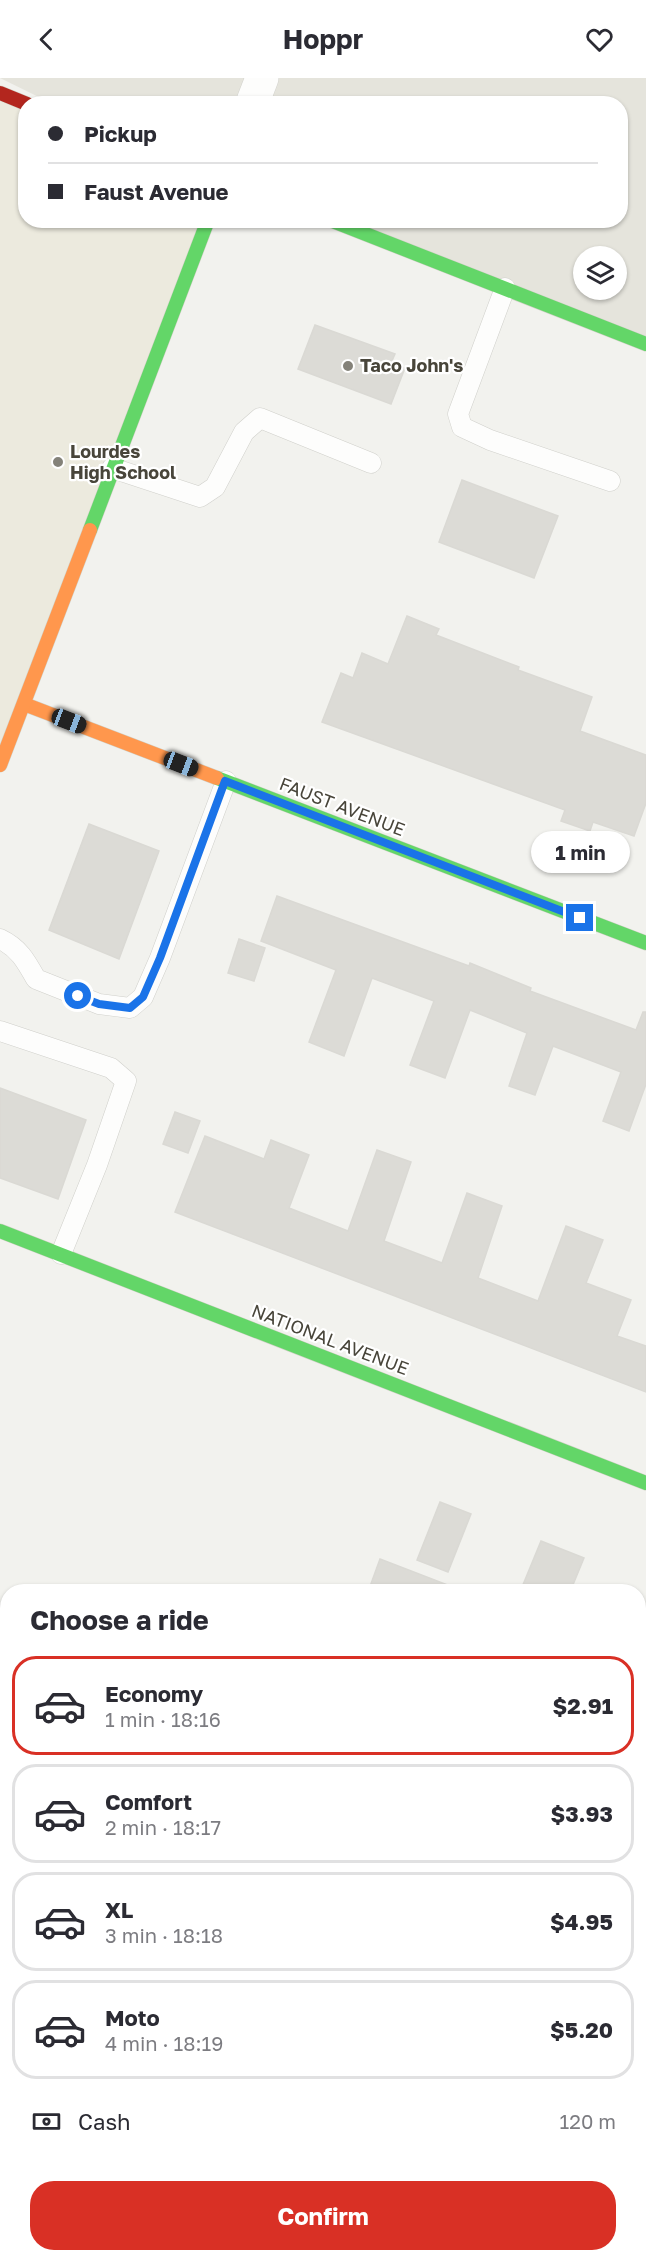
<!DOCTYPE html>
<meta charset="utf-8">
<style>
:root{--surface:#fff;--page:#f2f2f3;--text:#2b2b33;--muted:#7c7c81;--line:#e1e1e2;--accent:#d93025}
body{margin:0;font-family:"Golos Text",sans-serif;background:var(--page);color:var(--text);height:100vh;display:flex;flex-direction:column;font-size:22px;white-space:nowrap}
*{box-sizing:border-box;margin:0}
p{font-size:20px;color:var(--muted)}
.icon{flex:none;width:33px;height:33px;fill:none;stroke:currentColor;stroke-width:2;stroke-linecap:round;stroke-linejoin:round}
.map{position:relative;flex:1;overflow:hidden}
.panel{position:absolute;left:0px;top:1506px;width:646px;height:678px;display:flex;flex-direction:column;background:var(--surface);border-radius:24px 24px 0 0;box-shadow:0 2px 4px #0004}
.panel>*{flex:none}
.hud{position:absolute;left:18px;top:18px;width:610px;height:132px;border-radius:24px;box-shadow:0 2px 4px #0004;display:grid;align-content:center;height:132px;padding:0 30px;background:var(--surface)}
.fabs{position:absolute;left:573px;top:168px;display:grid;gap:12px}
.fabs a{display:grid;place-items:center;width:54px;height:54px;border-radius:50%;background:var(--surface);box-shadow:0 2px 4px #0004;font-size:30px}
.end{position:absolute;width:27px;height:27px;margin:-14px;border:8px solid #1a73e8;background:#fff;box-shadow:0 0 0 3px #fff}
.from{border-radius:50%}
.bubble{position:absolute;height:42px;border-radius:21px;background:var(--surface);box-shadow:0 2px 4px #0004;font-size:20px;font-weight:700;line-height:42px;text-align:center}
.car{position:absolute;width:18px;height:36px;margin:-18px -9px;border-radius:8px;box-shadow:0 0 4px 2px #0007;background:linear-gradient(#222 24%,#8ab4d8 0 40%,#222 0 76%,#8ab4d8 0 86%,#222 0)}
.hud b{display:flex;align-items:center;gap:21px;height:57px;font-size:22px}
.hud b+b{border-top:2px solid var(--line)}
.hud i{width:15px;height:15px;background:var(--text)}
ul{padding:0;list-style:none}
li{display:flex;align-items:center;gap:18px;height:99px;margin:0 12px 9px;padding:0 18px;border:3px solid var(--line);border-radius:24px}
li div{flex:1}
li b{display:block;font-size:22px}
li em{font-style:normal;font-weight:700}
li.on{border-color:var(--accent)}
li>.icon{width:54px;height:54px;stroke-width:1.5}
h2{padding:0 30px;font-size:27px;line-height:72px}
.pay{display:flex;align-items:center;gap:15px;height:66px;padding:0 30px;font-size:22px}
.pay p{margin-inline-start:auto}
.cta{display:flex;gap:12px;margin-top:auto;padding:12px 30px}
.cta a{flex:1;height:69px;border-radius:24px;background:var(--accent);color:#fff;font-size:24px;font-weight:700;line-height:69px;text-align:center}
header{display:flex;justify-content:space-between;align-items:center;height:78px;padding:0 30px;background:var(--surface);font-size:27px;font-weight:700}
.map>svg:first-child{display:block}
</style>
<header><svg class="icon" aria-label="back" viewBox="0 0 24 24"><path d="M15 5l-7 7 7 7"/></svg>Hoppr<svg class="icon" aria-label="heart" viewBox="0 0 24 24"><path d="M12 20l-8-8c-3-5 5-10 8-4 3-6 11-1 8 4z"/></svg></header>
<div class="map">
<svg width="646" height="2184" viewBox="0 0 646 2184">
<rect width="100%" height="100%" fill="#f2f2ee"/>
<path fill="#e5e4dc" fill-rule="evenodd" d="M0,0H646V266L330,143L621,142V26H53ZM584,178H616V212H584Z"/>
<path fill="#f0ecdf" d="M0,2011L8,2013V2176L116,2177L113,2184H0Z"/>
<path fill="#eceade" d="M0,16L25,26L26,142L208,143L0,689Z"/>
<g fill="#dcdbd6" stroke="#dad9d4" stroke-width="1.5">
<path d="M315,247L395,276L391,285L405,290L391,326L298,291Z"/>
<path d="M462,402L558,438L534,500L439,464Z"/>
<path d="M407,538L439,551L436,557L519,589L518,592L592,619L580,653L646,677V725L634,758L593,744L590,753L561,743L565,732L322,644L341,595L353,600L362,575L388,586Z"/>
<path d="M89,746L159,773L119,881L49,852Z"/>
<path d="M277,818L469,888L470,885L531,910L530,913L636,952L643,934H646V1006L629,1053L603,1043L621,994L553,968L535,1017L509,1008L527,955L470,932L445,1000L410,987L434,923L372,900L344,978L309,964L336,892L261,863Z"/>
<path d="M239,861L265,870L254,903L228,895Z"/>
<path d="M0,1010L86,1042L58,1121L0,1100Z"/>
<path d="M175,1034L200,1043L188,1075L163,1066Z"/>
<path d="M205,1058L264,1081L271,1062L309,1077L289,1130L348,1153L377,1072L411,1084L384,1163L442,1185L467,1115L502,1128L478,1200L538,1223L566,1148L603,1162L586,1205L631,1222L617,1258L646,1268V1314L175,1134Z"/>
<path d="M440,1424L471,1436L448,1494L417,1482Z"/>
<path d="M541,1463L584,1480L570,1514H520Z"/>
<path d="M380,1481L458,1511V1514H368Z"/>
</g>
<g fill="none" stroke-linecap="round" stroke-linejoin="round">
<defs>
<g id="lane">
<path d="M505,210L458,336L462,349L490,362L610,403"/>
<path d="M112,390L200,419L215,409L244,354L260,340L371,385"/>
<path d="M0,861C19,870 26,883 36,901L99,926L130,930L143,919L160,880L226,703"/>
<path d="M0,953L111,990L126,1003L97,1087L61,1176"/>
<path d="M0,1770L8,1773"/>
<path d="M0,1871L8,1874"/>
<path d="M0,2046L8,2050"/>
<path d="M43,2184L45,2176"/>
<path d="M151,2184L154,2176"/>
</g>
<g id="street">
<path d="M252,26L262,0"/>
<path d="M639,1941L646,1943"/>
</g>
<g id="fast">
<path d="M330,142L646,266"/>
<path d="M90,452L208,142"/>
<path d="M217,700L646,865"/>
<path d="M0,1153L646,1405"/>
</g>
<g id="slow">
<path d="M24,626L217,700"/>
<path d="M0,687L90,452"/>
</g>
<path id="jam" d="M0,15L27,26"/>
</defs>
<use href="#lane" stroke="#d0d0cb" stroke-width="21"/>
<use href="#street" stroke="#d0d0cb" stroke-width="34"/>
<use href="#fast" stroke="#d2d1c7" stroke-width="15"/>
<use href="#slow" stroke="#d2d1c7" stroke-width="15"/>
<use href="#jam" stroke="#d2d1c7" stroke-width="15"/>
<use href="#lane" stroke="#fdfdfc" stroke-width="20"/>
<use href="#street" stroke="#fdfdfc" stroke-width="33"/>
<use href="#fast" stroke="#63d668" stroke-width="14"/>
<use href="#slow" stroke="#ff974d" stroke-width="14"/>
<use href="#jam" stroke="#b3261e" stroke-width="14"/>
</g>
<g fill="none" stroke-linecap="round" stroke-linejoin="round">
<path stroke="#1a73e8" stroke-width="8" d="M78,918L99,926L130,930L143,919L160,880L225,703L580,840"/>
</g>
<g fill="#848279" stroke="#fff" stroke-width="2">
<circle cx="348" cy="288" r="6"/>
<circle cx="58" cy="384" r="6"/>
</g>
<g text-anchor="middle" stroke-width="4.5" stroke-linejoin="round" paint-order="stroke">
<g font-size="18" font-weight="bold" fill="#48453a" stroke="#fff" text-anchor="start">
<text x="360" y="294">Taco John's</text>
<text x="70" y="380">Lourdes<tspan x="70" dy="21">High School</tspan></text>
</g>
<g font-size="18" fill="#48453a" stroke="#fff">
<text transform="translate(342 729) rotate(21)" y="6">FAUST AVENUE</text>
<text transform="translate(330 1262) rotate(21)" y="6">NATIONAL AVENUE</text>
</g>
</g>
</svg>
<div class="fabs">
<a><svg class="icon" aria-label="layers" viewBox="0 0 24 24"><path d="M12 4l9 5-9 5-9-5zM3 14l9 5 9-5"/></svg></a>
</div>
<i class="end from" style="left:78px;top:918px"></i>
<i class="end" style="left:580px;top:840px"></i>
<div class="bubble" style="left:531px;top:753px;width:99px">1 min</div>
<i class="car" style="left:69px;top:643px;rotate:111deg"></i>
<i class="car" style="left:181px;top:686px;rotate:111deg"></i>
<div class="hud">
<b><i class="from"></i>Pickup</b>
<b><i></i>Faust Avenue</b>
</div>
<section class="panel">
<h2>Choose a ride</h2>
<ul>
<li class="on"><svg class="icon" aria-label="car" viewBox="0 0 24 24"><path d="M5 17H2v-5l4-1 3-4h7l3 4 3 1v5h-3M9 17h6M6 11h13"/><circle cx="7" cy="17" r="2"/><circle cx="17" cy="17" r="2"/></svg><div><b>Economy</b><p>1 min · 18:16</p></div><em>$2.91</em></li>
<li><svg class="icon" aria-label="car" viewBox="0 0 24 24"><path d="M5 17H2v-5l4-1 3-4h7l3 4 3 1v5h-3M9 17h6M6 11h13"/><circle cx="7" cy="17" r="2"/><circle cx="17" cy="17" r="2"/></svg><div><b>Comfort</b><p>2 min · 18:17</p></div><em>$3.93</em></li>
<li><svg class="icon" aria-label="car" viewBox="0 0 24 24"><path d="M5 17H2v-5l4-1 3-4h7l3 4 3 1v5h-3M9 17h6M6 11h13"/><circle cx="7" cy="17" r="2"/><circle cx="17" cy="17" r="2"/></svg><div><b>XL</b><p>3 min · 18:18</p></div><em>$4.95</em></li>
<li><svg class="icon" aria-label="car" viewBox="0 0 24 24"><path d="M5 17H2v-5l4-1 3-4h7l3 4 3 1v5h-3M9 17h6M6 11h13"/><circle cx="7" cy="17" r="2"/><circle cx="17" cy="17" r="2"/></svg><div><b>Moto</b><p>4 min · 18:19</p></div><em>$5.20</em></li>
</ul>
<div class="pay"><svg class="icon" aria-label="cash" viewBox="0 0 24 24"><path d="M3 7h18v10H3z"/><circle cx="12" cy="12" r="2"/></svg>Cash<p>120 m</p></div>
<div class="cta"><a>Confirm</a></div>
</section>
</div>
